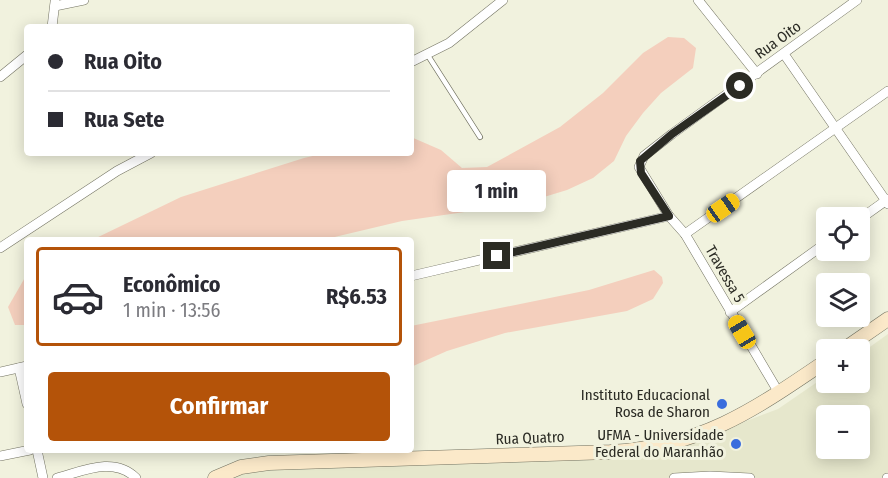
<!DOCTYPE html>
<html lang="pt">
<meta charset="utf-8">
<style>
:root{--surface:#fff;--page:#f2f2f3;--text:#2b2b33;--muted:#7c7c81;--line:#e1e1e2;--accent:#b45309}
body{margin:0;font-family:"Fira Sans Condensed",sans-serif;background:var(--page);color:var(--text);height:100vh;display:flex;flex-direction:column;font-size:22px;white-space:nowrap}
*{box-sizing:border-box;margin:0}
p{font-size:20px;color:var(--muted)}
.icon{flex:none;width:33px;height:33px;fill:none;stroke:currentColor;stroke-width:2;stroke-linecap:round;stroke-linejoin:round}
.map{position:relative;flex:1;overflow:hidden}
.drawer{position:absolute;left:24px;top:237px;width:390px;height:216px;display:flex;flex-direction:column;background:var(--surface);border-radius:6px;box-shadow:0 3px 15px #0003}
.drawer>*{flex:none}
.guide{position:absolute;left:24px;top:24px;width:390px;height:132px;border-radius:6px;box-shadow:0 3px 15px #0003;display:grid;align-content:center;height:132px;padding:0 24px;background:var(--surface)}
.fabs{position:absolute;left:816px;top:207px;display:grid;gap:12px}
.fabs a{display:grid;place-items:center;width:54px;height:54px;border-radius:6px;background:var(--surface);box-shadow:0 3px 15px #0003;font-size:30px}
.end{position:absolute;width:27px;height:27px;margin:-14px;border:8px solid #2b2b24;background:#fff;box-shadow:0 0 0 3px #fff}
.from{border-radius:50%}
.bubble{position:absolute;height:42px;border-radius:6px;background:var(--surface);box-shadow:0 3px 15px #0003;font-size:20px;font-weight:700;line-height:42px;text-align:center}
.car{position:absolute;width:18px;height:36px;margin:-18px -9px;border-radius:8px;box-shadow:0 0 4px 2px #0007;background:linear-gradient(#f5c518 24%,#345 0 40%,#f5c518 0 76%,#345 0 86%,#f5c518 0)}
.guide b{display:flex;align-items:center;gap:21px;height:57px;font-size:22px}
.guide b+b{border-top:2px solid var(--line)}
.guide i{width:15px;height:15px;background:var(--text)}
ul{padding:10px 0 0;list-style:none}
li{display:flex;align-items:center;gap:18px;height:99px;margin:0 12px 9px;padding:0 12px;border:3px solid transparent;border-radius:6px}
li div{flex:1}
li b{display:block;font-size:22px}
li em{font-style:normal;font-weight:700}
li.current{border-color:var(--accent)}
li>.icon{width:54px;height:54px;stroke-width:1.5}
.action{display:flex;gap:12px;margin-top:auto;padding:12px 24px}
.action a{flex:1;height:69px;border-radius:6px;background:var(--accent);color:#fff;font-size:24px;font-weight:700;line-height:69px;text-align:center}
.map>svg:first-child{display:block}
</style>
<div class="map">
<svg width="888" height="478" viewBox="0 0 888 478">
<rect width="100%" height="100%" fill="#f1f2de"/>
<path fill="#e6e7cc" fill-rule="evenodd" d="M888,334V478H233L269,465L666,449L699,439L778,409L826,376V382H860V354ZM826,416H860V448H826Z"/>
<g fill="#f4cfbd">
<path d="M668,37L684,38L696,48L693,68L661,93L643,113L626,136L614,161L593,178L567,190L521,204L402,221L322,240H92L181,197L304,158L326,153H411V137L441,150L462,168L487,167L560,127L603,93L643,53Z"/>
<path d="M654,270L662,277L663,283L653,299L627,311L505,333L447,351L411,367V326L589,290Z"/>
<path d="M27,274V325H15L8,307Z"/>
</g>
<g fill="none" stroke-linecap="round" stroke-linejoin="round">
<defs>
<path id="service" d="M427,54L480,137"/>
<g id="minor">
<path d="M698,0L757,74"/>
<path d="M55,6L84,0"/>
<path d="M52,27L55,2"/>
<path d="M784,54L888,204"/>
<path d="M411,62L449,43L503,0"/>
<path d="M0,77L27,55"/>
<path d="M860,219L888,199"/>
<path d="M685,234L888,91"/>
<path d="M0,248L117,171L151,153"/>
<path d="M411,276L669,216"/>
<path d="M730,312L826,243"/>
<path d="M19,368L27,404"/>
<path d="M0,372L27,366"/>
<path d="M779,393L685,234L669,216L639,167L644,156L672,134L857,0"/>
<path d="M37,450L43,478"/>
<path d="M0,456L30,450"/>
<path d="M57,478C83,471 114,456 136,478"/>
<path d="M674,478L710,476L750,478"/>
<path d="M887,478H888"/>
</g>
<g id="secondary">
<path d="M843,350L888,319"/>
<path d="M215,478L241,467L269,463L610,452C701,447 754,410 826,361"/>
</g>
</defs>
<use href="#service" stroke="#727261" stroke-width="6"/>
<use href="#minor" stroke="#727261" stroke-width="10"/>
<use href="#secondary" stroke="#727261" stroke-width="15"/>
<use href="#service" stroke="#fff" stroke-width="4.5"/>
<use href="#minor" stroke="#fff" stroke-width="9"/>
<use href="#secondary" stroke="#fbe9c9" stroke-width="14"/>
</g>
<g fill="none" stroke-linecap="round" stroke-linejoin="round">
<path stroke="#2b2b24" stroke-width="8" d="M497,256L669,216L641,173L640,161L672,134L740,86"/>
</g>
<g fill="#3a6ddd" stroke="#f1f2de" stroke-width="2">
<circle cx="722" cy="404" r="6"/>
<circle cx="736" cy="444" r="6"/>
</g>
<g text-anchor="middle" stroke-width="6" stroke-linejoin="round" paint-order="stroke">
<g font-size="15" fill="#2b2b24" stroke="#f1f2de">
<text transform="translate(778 40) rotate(-36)" y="5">Rua Oito</text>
<text transform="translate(725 274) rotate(60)" y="5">Travessa 5</text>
<text transform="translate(530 438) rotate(-2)" y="5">Rua Quatro</text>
</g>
<g font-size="15" fill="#2b2b24" stroke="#f1f2de" text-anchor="end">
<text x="710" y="400">Instituto Educacional<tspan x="710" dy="17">Rosa de Sharon</tspan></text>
<text x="724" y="440">UFMA - Universidade<tspan x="724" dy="17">Federal do Maranhão</tspan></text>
</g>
</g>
</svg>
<div class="fabs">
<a><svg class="icon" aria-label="locate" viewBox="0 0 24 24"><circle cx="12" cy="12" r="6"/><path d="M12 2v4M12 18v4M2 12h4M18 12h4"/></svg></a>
<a><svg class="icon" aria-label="layers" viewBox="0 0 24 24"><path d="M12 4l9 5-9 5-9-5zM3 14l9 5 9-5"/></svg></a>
<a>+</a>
<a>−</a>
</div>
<i class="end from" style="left:740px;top:86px"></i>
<i class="end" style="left:497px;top:256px"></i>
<div class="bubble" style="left:447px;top:170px;width:99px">1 min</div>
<i class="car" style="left:723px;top:208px;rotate:55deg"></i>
<i class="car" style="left:742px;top:332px;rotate:329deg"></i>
<div class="guide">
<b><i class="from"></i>Rua Oito</b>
<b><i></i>Rua Sete</b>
</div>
<section class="drawer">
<ul>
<li class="current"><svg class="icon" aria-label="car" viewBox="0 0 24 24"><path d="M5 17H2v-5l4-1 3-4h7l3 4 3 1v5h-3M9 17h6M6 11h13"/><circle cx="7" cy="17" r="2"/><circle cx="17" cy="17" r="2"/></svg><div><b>Econômico</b><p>1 min · 13:56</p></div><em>R$6.53</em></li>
</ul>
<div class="action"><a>Confirmar</a></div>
</section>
</div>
